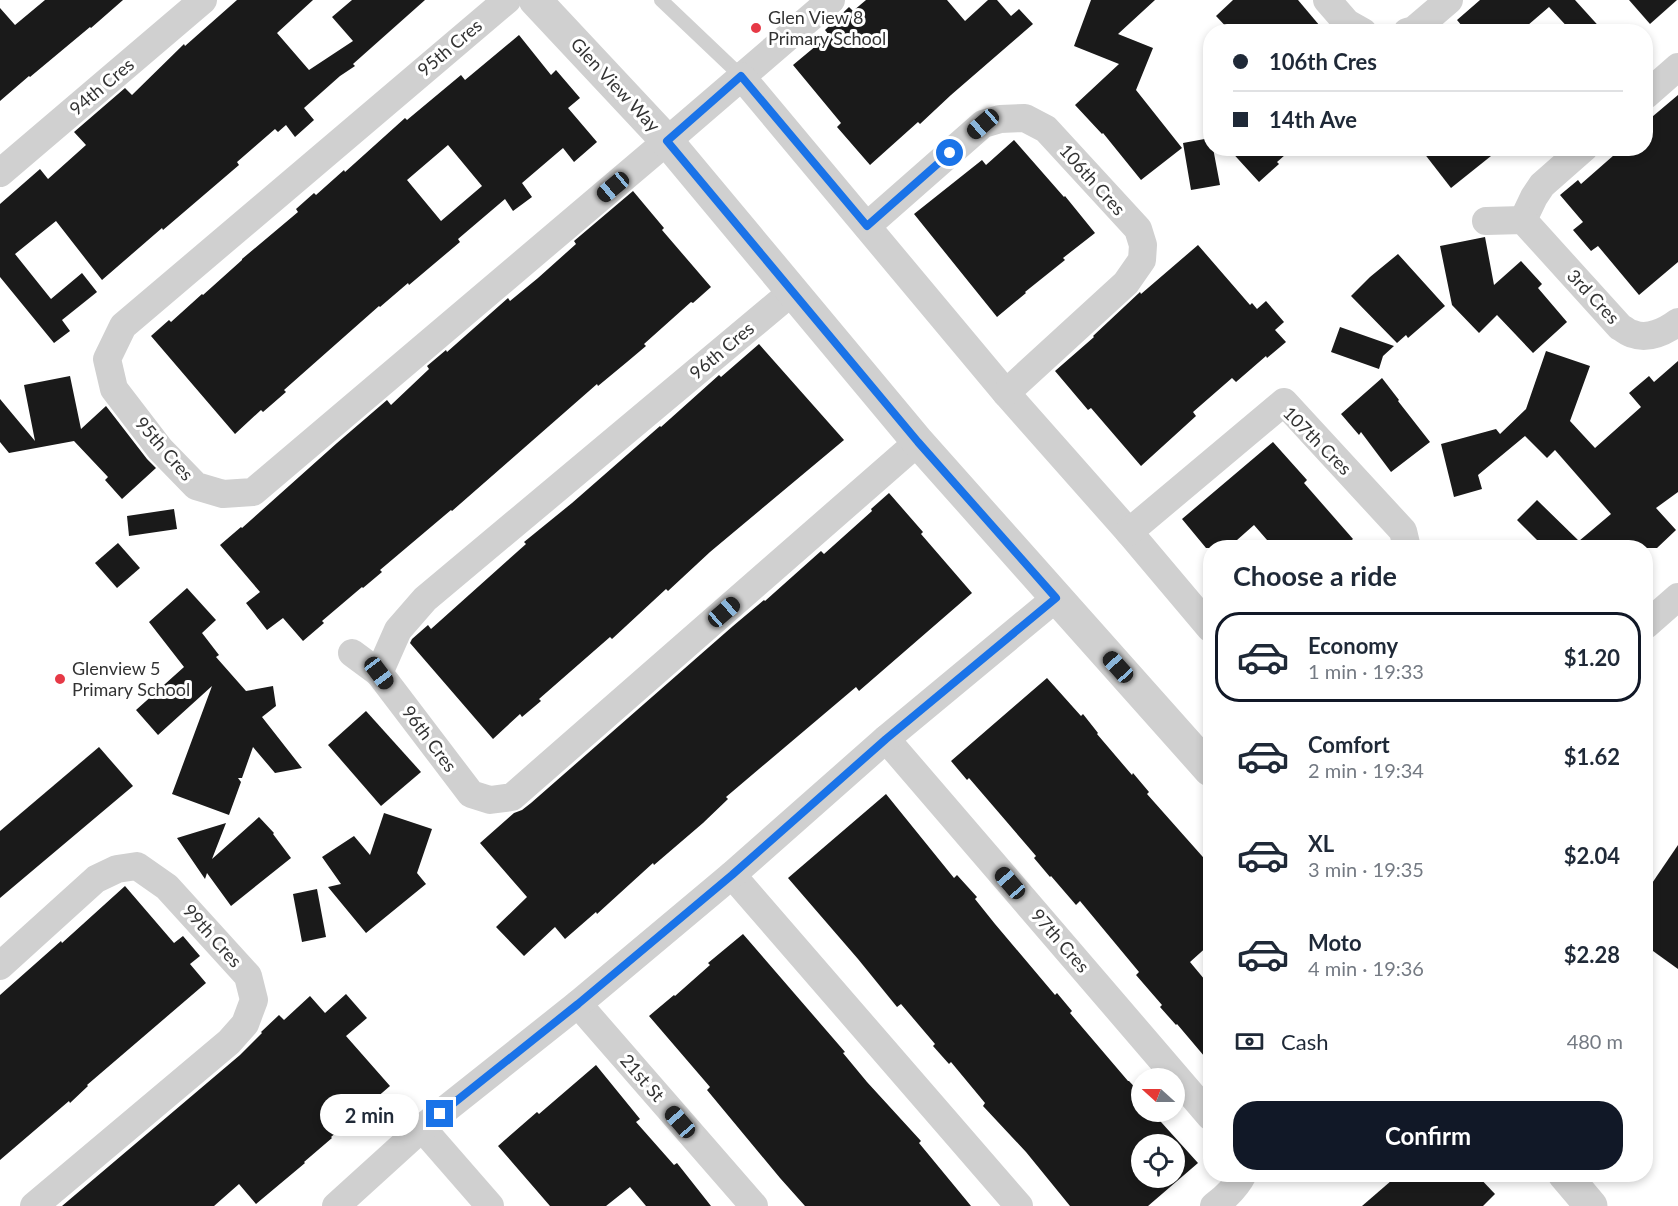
<!DOCTYPE html>
<meta charset="utf-8">
<style>
:root{--surface:#fff;--page:#f6f6f7;--text:#1f2937;--muted:#747a83;--line:#e0e1e3;--accent:#111827}
body{margin:0;font-family:Lato,sans-serif;background:var(--page);color:var(--text);height:100vh;display:flex;flex-direction:column;font-size:22px;white-space:nowrap}
*{box-sizing:border-box;margin:0}
p{font-size:20px;color:var(--muted)}
.icon{flex:none;width:33px;height:33px;fill:none;stroke:currentColor;stroke-width:2;stroke-linecap:round;stroke-linejoin:round}
.map{position:relative;flex:1;overflow:hidden}
.sheet{position:absolute;left:1203px;top:540px;width:450px;height:642px;display:flex;flex-direction:column;background:var(--surface);border-radius:24px;box-shadow:0 3px 9px #0003}
.sheet>*{flex:none}
.top-card{position:absolute;left:1203px;top:24px;width:450px;height:132px;border-radius:24px;box-shadow:0 3px 9px #0003;display:grid;align-content:center;height:132px;padding:0 30px;background:var(--surface)}
.needle{width:39px;rotate:291deg}
.tools{position:absolute;left:1131px;top:1068px;display:grid;gap:12px}
.tools a{display:grid;place-items:center;width:54px;height:54px;border-radius:50%;background:var(--surface);box-shadow:0 3px 9px #0003;font-size:30px}
.end{position:absolute;width:27px;height:27px;margin:-14px;border:8px solid #1a73e8;background:#fff;box-shadow:0 0 0 3px #fff}
.from{border-radius:50%}
.bubble{position:absolute;height:42px;border-radius:21px;background:var(--surface);box-shadow:0 3px 9px #0003;font-size:20px;font-weight:700;line-height:42px;text-align:center}
.car{position:absolute;width:18px;height:36px;margin:-18px -9px;border-radius:8px;box-shadow:0 0 4px 2px #0007;background:linear-gradient(#222 24%,#8ab4d8 0 40%,#222 0 76%,#8ab4d8 0 86%,#222 0)}
.top-card b{display:flex;align-items:center;gap:21px;height:57px;font-size:22px}
.top-card b+b{border-top:2px solid var(--line)}
.top-card i{width:15px;height:15px;background:var(--text)}
ul{padding:0;list-style:none}
li{display:flex;align-items:center;gap:18px;height:90px;margin:0 12px 9px;padding:0 18px;border:3px solid transparent;border-radius:24px}
li div{flex:1}
li b{display:block;font-size:22px}
li em{font-style:normal;font-weight:700}
li.on{border-color:var(--accent)}
li>.icon{width:54px;height:54px;stroke-width:1.5}
h2{padding:0 30px;font-size:27px;line-height:72px}
.pay{display:flex;align-items:center;gap:15px;height:66px;padding:0 30px;font-size:22px}
.pay p{margin-inline-start:auto}
.button{display:flex;gap:12px;margin-top:auto;padding:12px 30px}
.button a{flex:1;height:69px;border-radius:24px;background:var(--accent);color:#fff;font-size:24px;font-weight:700;line-height:69px;text-align:center}
.map>svg:first-child{display:block}
</style>
<div class="map">
<svg width="1678" height="1206" viewBox="0 0 1678 1206">
<rect width="100%" height="100%" fill="#fff"/>
<g fill="#1a1a1a" fill-rule="evenodd">
<path d="M45,0H123L91,28L90,27L30,77L29,76L0,101V8L15,25Z"/>
<path d="M237,0H313L277,33L309,70L353,41L332,17L352,0H425L353,64L355,66L340,76L304,108L314,120L295,137L286,125L278,132L275,129L237,162L239,165L163,230L162,228L102,280L56,221L15,254L51,299L82,273L97,292L62,320L70,331L54,343L0,277V204L40,169L48,179L86,145L74,132L125,88L132,95L184,44L185,46Z"/>
<path d="M866,0H947L965,21L988,0H997L1011,16L1019,9L1033,24L951,95L920,124L918,122L870,165L837,127L841,123L793,65L829,35L825,30L849,7L853,11Z"/>
<path d="M1091,0H1155L1118,34L1153,48L1136,90L1182,148L1141,180L1103,133L1102,134L1075,105L1119,64L1074,46Z"/>
<path d="M1233,0H1298L1325,32H1231L1216,16Z"/>
<path d="M1480,0H1575L1604,32H1572L1549,7L1520,32H1467L1457,20Z"/>
<path d="M1629,0H1677L1650,24Z"/>
<path d="M519,35L551,75L556,70L580,98L568,108L597,142L574,162L563,148L522,183L532,197L513,211L505,199L458,239L460,242L441,258L409,285L408,283L380,307L379,306L284,390L286,392L263,412L261,410L235,434L151,336L169,320L171,322L202,294L203,295L242,260V259L298,212L296,209L314,193L316,195L344,170L345,172L405,118L407,120L461,75L465,80ZM448,145L482,186L441,221L407,180Z"/>
<path d="M1678,95V262L1639,295L1598,246L1591,251L1573,230L1583,222L1560,195L1578,180L1581,184L1622,148H1646V122Z"/>
<path d="M1210,138V148H1213L1220,185L1191,190L1183,143Z"/>
<path d="M1014,140L1064,197L1065,196L1095,233L1063,258L1065,260L1025,292L1026,293L997,317L914,214L982,160L986,165Z"/>
<path d="M1228,148H1293L1277,162L1279,164L1259,182Z"/>
<path d="M1420,148H1501L1451,188Z"/>
<path d="M633,191L664,228L662,230L711,287L693,303L691,302L644,344L646,346L627,362L598,386L597,384L452,511L451,510L380,570L382,572L363,588L362,587L322,621L324,623L303,641L283,618L267,630L246,603L260,592L220,545L241,527L242,528L337,443L387,400L391,405L429,369L427,366L446,350L447,352L508,298L510,301L538,278L576,244L574,241Z"/>
<path d="M1485,237L1494,285L1521,261L1542,284L1538,288L1567,322L1533,353L1497,315L1479,333L1452,305L1440,246Z"/>
<path d="M1198,245L1250,305L1252,303L1257,309L1266,301L1284,322L1275,330L1286,342L1267,358L1266,356L1236,382L1232,378L1193,412L1196,416L1141,466L1091,408L1088,410L1055,371L1094,337L1093,336L1140,292L1141,294Z"/>
<path d="M1398,254L1445,306L1408,338L1406,335L1397,343L1351,296L1370,277Z"/>
<path d="M1340,327L1394,346L1383,356L1379,369L1331,352Z"/>
<path d="M759,344L844,440L710,552L668,591L666,589L612,639L610,637L539,699L541,701L522,717L520,714L493,739L410,643L412,639L428,625L431,629L526,544L524,542L572,503L660,426L661,427L719,375L721,377Z"/>
<path d="M1546,351L1590,366L1570,421L1595,448L1641,407L1629,393L1649,376L1654,382L1678,361V492L1656,508L1676,530L1657,548H1545L1517,520L1537,500L1579,541L1611,514L1555,450L1547,458L1525,436L1478,475L1482,489L1454,497L1441,444L1496,429L1500,434L1526,409Z"/>
<path d="M70,376L81,429L106,406L147,459L156,468L122,499L105,480L108,477L74,441L9,453L0,442V399L35,441L24,385Z"/>
<path d="M1382,378L1399,400L1398,401L1430,442L1391,472L1361,432L1359,435L1341,414Z"/>
<path d="M1273,442L1307,480L1304,483L1353,539L1343,548H1274L1254,525L1228,548H1206L1182,519Z"/>
<path d="M889,493L923,532L921,534L972,593L859,691L856,687L726,797L728,799L703,823L654,865L653,863L597,914L596,912L565,939L555,927L524,956L496,927L527,897L480,843L514,813L522,810L531,803L733,626L764,600L765,601L821,551L824,554L872,511L871,509Z"/>
<path d="M174,509L177,529L129,536L127,516Z"/>
<path d="M118,543L140,568L117,588L95,563Z"/>
<path d="M187,588L216,620L202,633L219,655L216,657L246,691L273,686L276,706L262,717L302,768L275,773L253,747L242,778H238L241,782L229,815L172,794L212,686L158,735L136,710L184,667L149,622Z"/>
<path d="M1047,678L1081,716L1083,714L1098,733L1097,734L1132,775L1133,773L1149,792L1147,794L1210,865V944L1190,962L1210,986V1063L1177,1024L1176,1025L1160,1007L1162,1005L1136,975L1139,972L1080,901L1076,905L1051,876L1050,877L1034,858L1036,856L1006,821L969,778L967,780L951,761Z"/>
<path d="M366,711L421,772L381,806L328,745Z"/>
<path d="M99,747L133,786L0,898V831Z"/>
<path d="M886,794L954,878L957,875L977,897L975,899L995,924L1055,995L1057,993L1072,1011L1070,1013L1128,1081H1129L1142,1095V1112H1152L1198,1163L1148,1206H1070L1026,1152L983,1106L985,1103L951,1062L949,1064L933,1046L935,1044L901,1004L897,1007L858,959L788,878ZM1142,1144H1174V1178H1142Z"/>
<path d="M384,813L432,829L417,873L426,884L366,933L328,887L341,884L322,857L354,836L370,855Z"/>
<path d="M259,817L274,833L273,834L291,858L231,906L207,873L205,879L177,838L226,823L212,859Z"/>
<path d="M1678,845V969L1646,946V892Z"/>
<path d="M125,886L174,943L183,936L200,956L190,964L206,983L87,1085L88,1086L70,1103L69,1101L0,1160V995L61,941L62,943Z"/>
<path d="M317,889L326,937L302,942L293,894Z"/>
<path d="M743,934L845,1052L843,1053L867,1082L921,1141L919,1143L971,1206H805L780,1178L707,1090L710,1087L649,1016L674,995L675,996L710,965L708,963Z"/>
<path d="M346,994L367,1018L346,1036L390,1086L331,1137L332,1138L304,1162L305,1163L256,1204L239,1184L214,1206H62L240,1055L262,1033L261,1032L279,1015L284,1020L310,996L325,1013Z"/>
<path d="M596,1065L640,1119L636,1122L674,1165L677,1163L711,1206H646L630,1187L606,1206H550L498,1146L537,1112L539,1114Z"/>
<path d="M1399,1174H1476L1495,1194L1483,1206H1362Z"/>
</g>
<g fill="none" stroke-linecap="round" stroke-linejoin="round">
<path stroke="#d0d0d0" stroke-width="14" d="M661,0L741,76"/>
<g stroke="#d0d0d0" stroke-width="28">
<path d="M507,0L123,326L107,359L114,389L160,449L196,486L223,494L253,492L667,141L831,0"/>
<path d="M1327,0L1347,23L1363,32"/>
<path d="M1407,32L1414,30L1449,0"/>
<path d="M741,76L1006,393L1129,532L1210,628"/>
<path d="M1646,95L1678,67"/>
<path d="M0,173L203,0"/>
<path d="M1523,220L1534,197L1542,185L1584,148"/>
<path d="M1486,221L1523,220L1620,327C1624,329 1628,333 1633,334C1648,340 1666,331 1678,322"/>
<path d="M867,226L983,124L1000,119L1025,118L1046,129L1138,229L1143,245L1142,260L1126,283L1006,393"/>
<path d="M793,291L425,599L398,630L379,673L471,794L490,800L512,797L918,442"/>
<path d="M1129,532L1284,402L1403,531L1407,548"/>
<path d="M1646,625L1678,597"/>
<path d="M352,653L379,673"/>
<path d="M886,739L1210,1116"/>
<path d="M732,875L1019,1206"/>
<path d="M0,966L96,879L117,869L137,866L167,887L248,976L254,1000L245,1024L229,1042L34,1206"/>
<path d="M578,1004L754,1206"/>
<path d="M422,1128L490,1206"/>
<path d="M336,1206L422,1128L578,1004L732,875L886,739L1056,598"/>
<path d="M1214,1206C1226,1197 1236,1188 1243,1174"/>
</g>
<g stroke="#d0d0d0" stroke-width="33">
<path d="M535,0L667,141L918,442L1210,770"/>
<path d="M1564,1174L1591,1206"/>
</g>
</g>
<g fill="none" stroke-linecap="round" stroke-linejoin="round">
<path stroke="#1a73e8" stroke-width="8" d="M440,1114L578,1004L732,875L886,739L1056,598L918,442L667,141L741,76L867,226L950,153"/>
</g>
<g fill="#e63946" stroke="#fff" stroke-width="2">
<circle cx="756" cy="28" r="6"/>
<circle cx="60" cy="679" r="6"/>
</g>
<g text-anchor="middle" stroke-width="6" stroke-linejoin="round" paint-order="stroke">
<g font-size="18" fill="#333" stroke="#fff" text-anchor="start">
<text x="768" y="24">Glen View 8<tspan x="768" dy="21">Primary School</tspan></text>
<text x="72" y="675">Glenview 5<tspan x="72" dy="21">Primary School</tspan></text>
</g>
<g font-size="18" fill="#333" stroke="#fff">
<text transform="translate(450 48) rotate(-40)" y="6">95th Cres</text>
<text transform="translate(615 85) rotate(47)" y="6">Glen View Way</text>
<text transform="translate(102 87) rotate(-40)" y="6">94th Cres</text>
<text transform="translate(1092 180) rotate(48)" y="6">106th Cres</text>
<text transform="translate(1593 297) rotate(47)" y="6">3rd Cres</text>
<text transform="translate(722 351) rotate(-40)" y="6">96th Cres</text>
<text transform="translate(1317 441) rotate(45)" y="6">107th Cres</text>
<text transform="translate(164 449) rotate(49)" y="6">95th Cres</text>
<text transform="translate(429 739) rotate(53)" y="6">96th Cres</text>
<text transform="translate(212 936) rotate(48)" y="6">99th Cres</text>
<text transform="translate(1060 941) rotate(49)" y="6">97th Cres</text>
<text transform="translate(642 1078) rotate(49)" y="6">21st St</text>
</g>
</g>
</svg>
<div class="tools">
<a><svg class="needle" viewBox="-14 -14 28 28"><path d="M0-13l5 13h-10z" fill="#e53935"/><path d="M0 13l5-13h-10z" fill="#747a83"/></svg></a>
<a><svg class="icon" aria-label="locate" viewBox="0 0 24 24"><circle cx="12" cy="12" r="6"/><path d="M12 2v4M12 18v4M2 12h4M18 12h4"/></svg></a>
</div>
<i class="end from" style="left:950px;top:153px"></i>
<i class="end" style="left:440px;top:1114px"></i>
<div class="bubble" style="left:320px;top:1094px;width:99px">2 min</div>
<i class="car" style="left:983px;top:124px;rotate:229deg"></i>
<i class="car" style="left:613px;top:187px;rotate:230deg"></i>
<i class="car" style="left:724px;top:612px;rotate:49deg"></i>
<i class="car" style="left:1118px;top:667px;rotate:318deg"></i>
<i class="car" style="left:379px;top:673px;rotate:143deg"></i>
<i class="car" style="left:1010px;top:883px;rotate:319deg"></i>
<i class="car" style="left:680px;top:1122px;rotate:319deg"></i>
<div class="top-card">
<b><i class="from"></i>106th Cres</b>
<b><i></i>14th Ave</b>
</div>
<section class="sheet">
<h2>Choose a ride</h2>
<ul>
<li class="on"><svg class="icon" aria-label="car" viewBox="0 0 24 24"><path d="M5 17H2v-5l4-1 3-4h7l3 4 3 1v5h-3M9 17h6M6 11h13"/><circle cx="7" cy="17" r="2"/><circle cx="17" cy="17" r="2"/></svg><div><b>Economy</b><p>1 min · 19:33</p></div><em>$1.20</em></li>
<li><svg class="icon" aria-label="car" viewBox="0 0 24 24"><path d="M5 17H2v-5l4-1 3-4h7l3 4 3 1v5h-3M9 17h6M6 11h13"/><circle cx="7" cy="17" r="2"/><circle cx="17" cy="17" r="2"/></svg><div><b>Comfort</b><p>2 min · 19:34</p></div><em>$1.62</em></li>
<li><svg class="icon" aria-label="car" viewBox="0 0 24 24"><path d="M5 17H2v-5l4-1 3-4h7l3 4 3 1v5h-3M9 17h6M6 11h13"/><circle cx="7" cy="17" r="2"/><circle cx="17" cy="17" r="2"/></svg><div><b>XL</b><p>3 min · 19:35</p></div><em>$2.04</em></li>
<li><svg class="icon" aria-label="car" viewBox="0 0 24 24"><path d="M5 17H2v-5l4-1 3-4h7l3 4 3 1v5h-3M9 17h6M6 11h13"/><circle cx="7" cy="17" r="2"/><circle cx="17" cy="17" r="2"/></svg><div><b>Moto</b><p>4 min · 19:36</p></div><em>$2.28</em></li>
</ul>
<div class="pay"><svg class="icon" aria-label="cash" viewBox="0 0 24 24"><path d="M3 7h18v10H3z"/><circle cx="12" cy="12" r="2"/></svg>Cash<p>480 m</p></div>
<div class="button"><a>Confirm</a></div>
</section>
</div>
